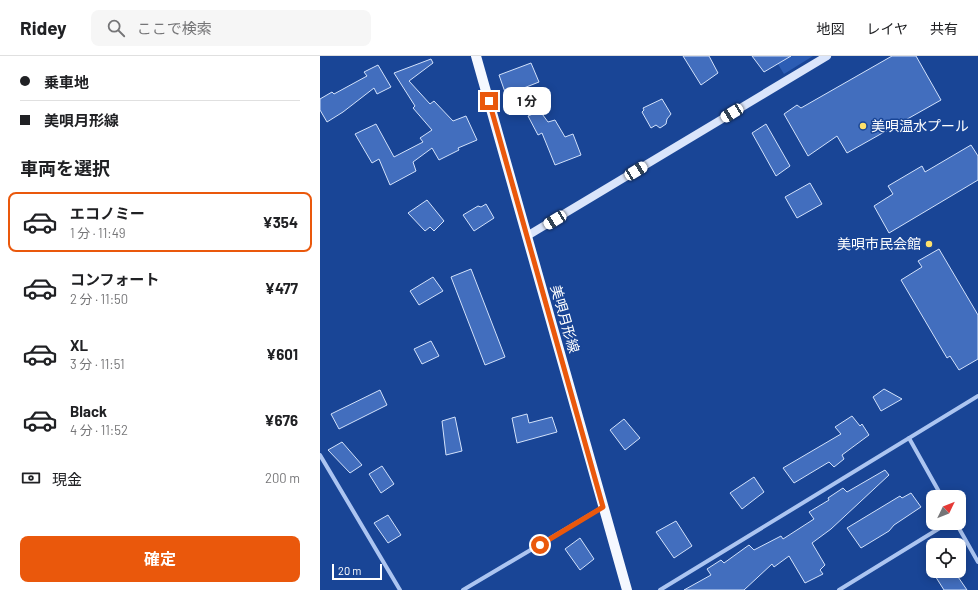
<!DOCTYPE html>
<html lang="ja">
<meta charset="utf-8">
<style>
:root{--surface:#fff;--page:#f6f6f6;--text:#202124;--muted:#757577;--line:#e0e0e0;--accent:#ea580c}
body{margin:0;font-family:Barlow,"Noto Sans JP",sans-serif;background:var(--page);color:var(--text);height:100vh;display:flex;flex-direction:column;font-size:15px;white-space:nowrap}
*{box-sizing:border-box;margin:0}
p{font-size:13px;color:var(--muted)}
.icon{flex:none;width:22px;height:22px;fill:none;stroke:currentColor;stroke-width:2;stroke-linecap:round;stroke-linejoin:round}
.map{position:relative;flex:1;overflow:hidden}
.sheet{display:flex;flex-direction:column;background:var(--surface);width:320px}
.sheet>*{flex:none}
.guide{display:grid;align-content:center;height:88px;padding:0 20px;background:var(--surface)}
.needle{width:26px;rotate:47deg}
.buttons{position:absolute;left:606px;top:434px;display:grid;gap:8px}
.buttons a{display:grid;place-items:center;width:40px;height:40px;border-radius:8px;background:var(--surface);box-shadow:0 2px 10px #0003;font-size:20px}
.scale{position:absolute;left:12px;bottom:10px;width:50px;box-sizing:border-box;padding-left:4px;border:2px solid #fff;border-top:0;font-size:11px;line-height:14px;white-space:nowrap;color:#fff;-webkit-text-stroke:3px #194596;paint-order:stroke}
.end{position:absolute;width:18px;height:18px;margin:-9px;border:5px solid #ea580c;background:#fff;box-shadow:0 0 0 2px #fff}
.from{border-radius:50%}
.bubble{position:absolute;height:28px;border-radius:8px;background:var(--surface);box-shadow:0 2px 10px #0003;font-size:13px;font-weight:700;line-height:28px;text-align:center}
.car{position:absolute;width:12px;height:24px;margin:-12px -6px;border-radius:5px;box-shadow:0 0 3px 1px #0007;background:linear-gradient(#fff 24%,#345 0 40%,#fff 0 76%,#345 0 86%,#fff 0)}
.guide b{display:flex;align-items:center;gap:14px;height:38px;font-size:15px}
.guide b+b{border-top:1px solid var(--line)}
.guide i{width:10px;height:10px;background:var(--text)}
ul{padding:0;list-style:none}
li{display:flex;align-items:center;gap:12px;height:60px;margin:0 8px 6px;padding:0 12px;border:2px solid transparent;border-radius:8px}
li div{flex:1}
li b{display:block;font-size:15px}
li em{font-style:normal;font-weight:700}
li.selected{border-color:var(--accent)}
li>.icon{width:36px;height:36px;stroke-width:1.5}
h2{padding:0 20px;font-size:18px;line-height:48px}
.pay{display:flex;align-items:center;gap:10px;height:44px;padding:0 20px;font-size:15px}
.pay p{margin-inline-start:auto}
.primary-button{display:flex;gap:8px;margin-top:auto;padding:8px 20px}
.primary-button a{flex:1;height:46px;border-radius:8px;background:var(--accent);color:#fff;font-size:16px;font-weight:700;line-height:46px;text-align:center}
header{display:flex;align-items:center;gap:24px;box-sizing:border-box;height:56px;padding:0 20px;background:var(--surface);border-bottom:1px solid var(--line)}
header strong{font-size:19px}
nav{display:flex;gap:22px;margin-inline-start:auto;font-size:14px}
.search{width:280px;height:36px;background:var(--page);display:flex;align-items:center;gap:10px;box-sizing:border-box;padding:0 14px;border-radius:8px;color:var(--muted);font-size:15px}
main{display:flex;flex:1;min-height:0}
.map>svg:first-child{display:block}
</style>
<header>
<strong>Ridey</strong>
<div class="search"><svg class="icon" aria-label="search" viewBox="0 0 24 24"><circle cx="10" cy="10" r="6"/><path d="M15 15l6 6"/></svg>ここで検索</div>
<nav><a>地図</a><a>レイヤ</a><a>共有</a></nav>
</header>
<main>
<section class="sheet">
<div class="guide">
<b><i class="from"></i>乗車地</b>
<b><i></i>美唄月形線</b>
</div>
<h2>車両を選択</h2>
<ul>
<li class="selected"><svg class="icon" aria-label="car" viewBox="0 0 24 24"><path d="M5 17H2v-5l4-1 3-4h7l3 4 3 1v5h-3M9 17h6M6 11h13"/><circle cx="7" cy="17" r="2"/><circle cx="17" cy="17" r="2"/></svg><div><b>エコノミー</b><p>1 分 · 11:49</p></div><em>¥354</em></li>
<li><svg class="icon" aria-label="car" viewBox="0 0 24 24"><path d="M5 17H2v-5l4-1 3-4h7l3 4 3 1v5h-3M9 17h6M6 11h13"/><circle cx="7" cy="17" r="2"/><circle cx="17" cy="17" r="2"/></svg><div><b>コンフォート</b><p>2 分 · 11:50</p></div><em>¥477</em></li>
<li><svg class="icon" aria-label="car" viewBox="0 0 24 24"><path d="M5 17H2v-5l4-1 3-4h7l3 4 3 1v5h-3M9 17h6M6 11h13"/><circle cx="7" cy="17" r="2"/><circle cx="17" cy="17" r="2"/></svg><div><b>XL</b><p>3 分 · 11:51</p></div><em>¥601</em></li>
<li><svg class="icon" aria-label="car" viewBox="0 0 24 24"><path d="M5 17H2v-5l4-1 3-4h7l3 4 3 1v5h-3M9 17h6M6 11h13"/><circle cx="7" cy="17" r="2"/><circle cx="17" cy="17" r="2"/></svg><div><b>Black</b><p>4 分 · 11:52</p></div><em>¥676</em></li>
</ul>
<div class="pay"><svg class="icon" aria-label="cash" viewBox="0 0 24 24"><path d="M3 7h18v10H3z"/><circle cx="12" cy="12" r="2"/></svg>現金<p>200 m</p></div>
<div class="primary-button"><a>確定</a></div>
</section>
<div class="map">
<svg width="658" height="534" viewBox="0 0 658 534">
<rect width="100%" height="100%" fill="#194596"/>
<path fill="#2c5db4" d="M453,0H493L464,18Z"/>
<g fill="#426ebe" stroke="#d3e2fb">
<path d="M363,0H389L398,17L381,29Z"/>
<path d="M432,0H471L444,16Z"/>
<path d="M572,0H596L621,44L527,97L517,80L488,100L464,58L477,49L481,52Z"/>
<path d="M111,3L113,7L89,25L110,48L114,45L133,65L146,60L157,84L138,92L139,94L119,104L112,92L93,106L96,115L70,129L59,103L52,107L35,78L56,68L74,101L103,86L100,82L112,74L93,52L95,50L74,17Z"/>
<path d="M211,7L219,26L186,39L179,19Z"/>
<path d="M58,9L71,31L57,38L54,32L23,56L7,66L0,54V43L12,36L14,38L47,20L44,16Z"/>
<path d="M342,43L351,58L347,63L346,68L340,72L336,69L331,72L322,56L324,54L323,52Z"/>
<path d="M220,55L228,66L235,64L245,81L253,78L261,99L235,109L222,77L218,79L208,60Z"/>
<path d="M446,68L470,110L456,120L432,77Z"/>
<path d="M651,89L658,100V124L569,177L554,150L573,138L568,130L602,110L605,116Z"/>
<path d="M490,127L502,148L477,162L465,141Z"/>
<path d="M107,144L124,165L114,175L110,171L105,175L88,157Z"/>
<path d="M166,148L174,162L154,175L143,159L158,150L161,151Z"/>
<path d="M619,193L658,259V303L639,314L630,300L627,302L581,224L602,211L598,205Z"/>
<path d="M151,213L185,301L165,309L131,221Z"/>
<path d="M113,221L123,235L99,249L90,235Z"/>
<path d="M111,285L119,300L102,308L94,293Z"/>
<path d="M564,333L582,343L561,355L553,341Z"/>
<path d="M60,334L67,349L19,373L11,358Z"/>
<path d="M207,358L209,367L232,361L237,376L197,387L192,362Z"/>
<path d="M532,360L540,370L542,368L549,379L522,399L524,403L514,411L509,406L474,427L463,412L521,378L515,371Z"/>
<path d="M135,361L142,395L126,399L122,365Z"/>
<path d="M304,363L320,382L305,394L290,374Z"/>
<path d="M22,386L42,409L30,417L8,394Z"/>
<path d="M62,410L74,428L61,437L49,418Z"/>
<path d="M565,414L569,419L511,473L492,487L505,509L500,514L503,518L485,527L469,500L454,511L452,508L424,534H364L391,519L387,513L401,504L404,507L429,489L434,494L461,480L463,483L494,463L489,456L509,444L508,442L523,432L527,436Z"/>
<path d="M434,421L444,436L422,453L410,437Z"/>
<path d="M591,437L601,451L574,469L569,475L541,492L527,472L580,440L582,442Z"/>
<path d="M68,459L81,479L68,487L54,467Z"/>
<path d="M356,465L372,490L354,502L336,476Z"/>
<path d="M260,482L274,503L260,514L245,493Z"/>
<path d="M612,515H634L647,534H624Z"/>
</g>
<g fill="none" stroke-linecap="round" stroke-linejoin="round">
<g stroke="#acc5f1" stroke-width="4">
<path d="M589,382L622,441"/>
<path d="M0,399L80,534"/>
<path d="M636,467L658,506"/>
<path d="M143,534L283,451"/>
<path d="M340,534L658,340"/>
<path d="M519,534L628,467"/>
</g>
<path stroke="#dae5fb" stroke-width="8" d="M207,180L507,0"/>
<path stroke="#f5f8ff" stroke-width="10" d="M156,0L307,534"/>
</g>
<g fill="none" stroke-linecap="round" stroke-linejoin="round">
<path stroke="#ea580c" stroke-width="5" d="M169,45L283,451L220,489"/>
</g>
<g fill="#ffe16b" stroke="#194596" stroke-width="1.5">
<circle cx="543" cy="70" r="4"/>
<circle cx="609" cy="188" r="4"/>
</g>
<g text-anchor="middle" stroke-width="3" stroke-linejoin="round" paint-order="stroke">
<g font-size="14" fill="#fff" stroke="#194596" text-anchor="start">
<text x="551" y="75">美唄温水プール</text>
<text x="601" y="193" text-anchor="end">美唄市民会館</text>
</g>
<g font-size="14" fill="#fff" stroke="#194596">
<text transform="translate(245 263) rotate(74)" y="5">美唄月形線</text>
</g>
</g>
</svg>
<div class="buttons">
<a><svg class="needle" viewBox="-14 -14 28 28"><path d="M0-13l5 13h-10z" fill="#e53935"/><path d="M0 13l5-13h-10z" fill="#757577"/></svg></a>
<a><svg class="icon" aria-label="locate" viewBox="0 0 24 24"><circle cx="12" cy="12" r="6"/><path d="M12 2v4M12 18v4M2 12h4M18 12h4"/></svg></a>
</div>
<div class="scale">20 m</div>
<i class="end from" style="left:220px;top:489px"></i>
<i class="end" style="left:169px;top:45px"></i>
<div class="bubble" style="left:183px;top:31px;width:48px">1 分</div>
<i class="car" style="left:412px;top:57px;rotate:239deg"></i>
<i class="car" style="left:316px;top:115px;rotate:59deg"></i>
<i class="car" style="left:235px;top:164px;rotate:239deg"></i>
</div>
</main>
